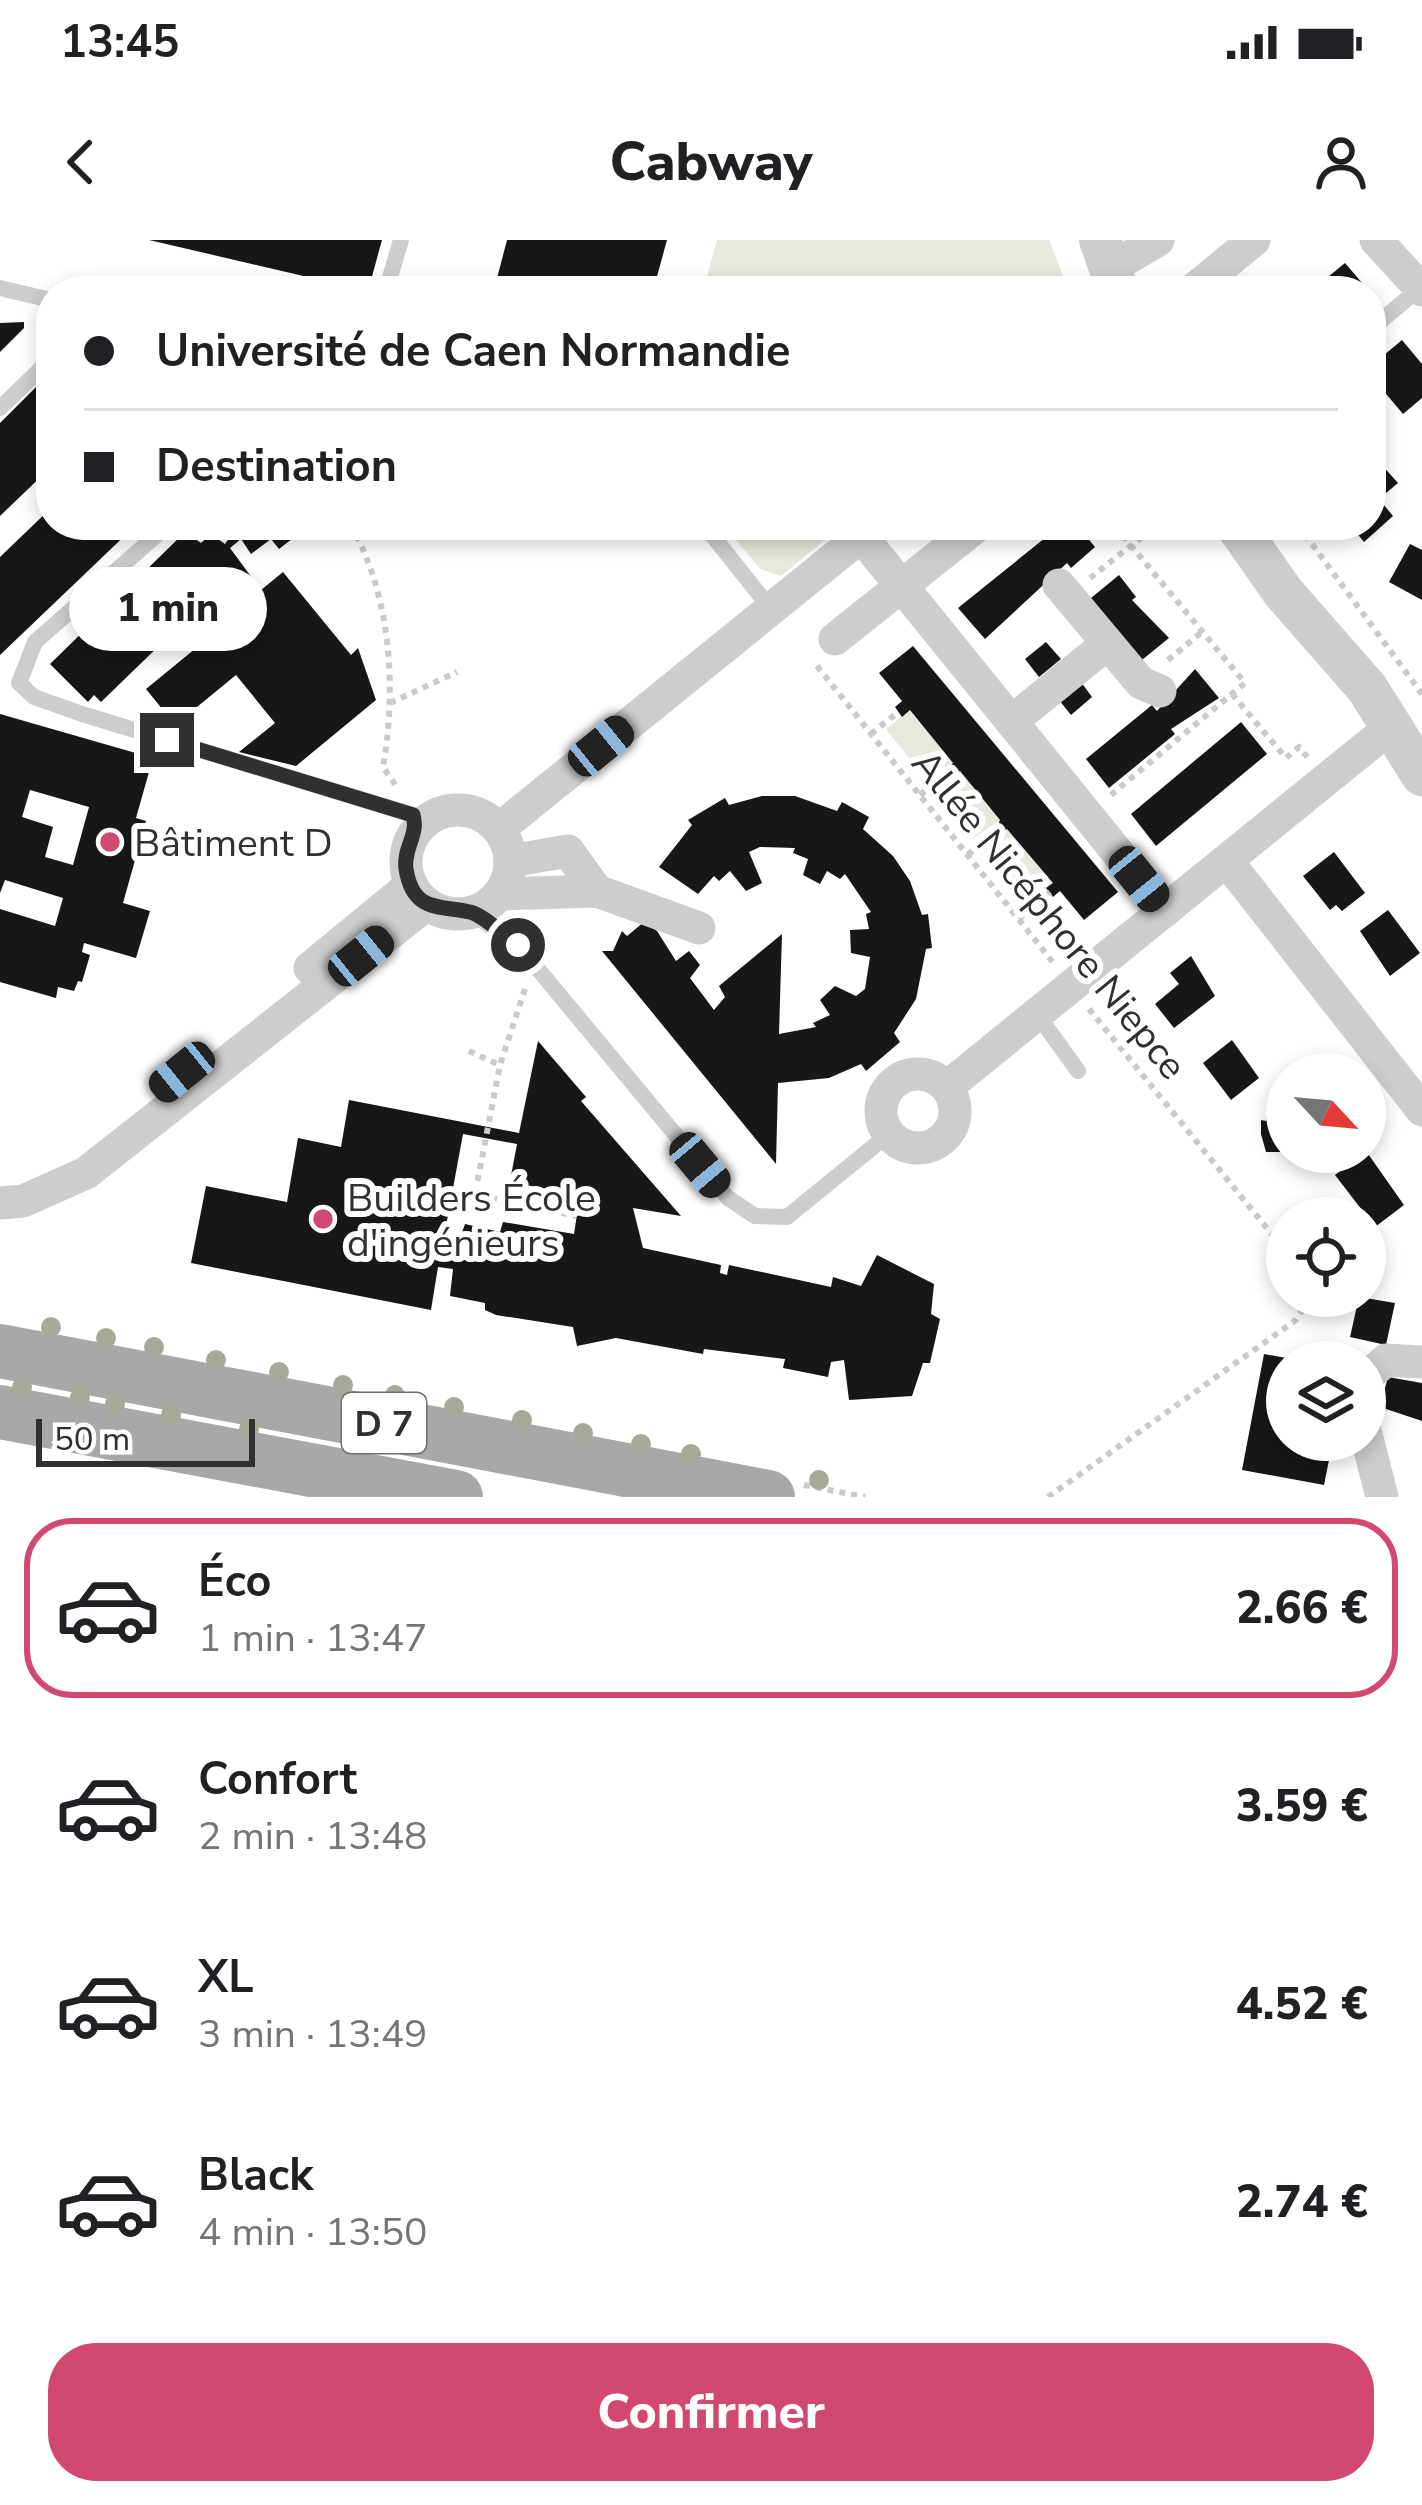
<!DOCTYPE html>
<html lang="fr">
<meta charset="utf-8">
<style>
:root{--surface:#fff;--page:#f6f6f6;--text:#202124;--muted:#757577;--line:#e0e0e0;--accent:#d14970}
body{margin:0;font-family:"Nunito Sans",sans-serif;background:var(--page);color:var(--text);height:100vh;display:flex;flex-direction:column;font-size:45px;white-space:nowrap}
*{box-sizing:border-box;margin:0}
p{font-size:39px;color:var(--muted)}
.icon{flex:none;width:66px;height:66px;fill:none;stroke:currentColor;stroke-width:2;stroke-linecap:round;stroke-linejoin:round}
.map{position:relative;height:1257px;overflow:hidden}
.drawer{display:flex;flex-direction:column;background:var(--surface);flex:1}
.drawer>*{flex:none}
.top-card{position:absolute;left:36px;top:36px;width:1350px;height:264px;border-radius:48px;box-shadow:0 6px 18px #0003;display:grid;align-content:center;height:264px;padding:0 48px;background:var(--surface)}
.needle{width:78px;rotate:116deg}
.buttons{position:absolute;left:1266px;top:813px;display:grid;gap:24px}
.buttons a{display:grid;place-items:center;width:120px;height:120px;border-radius:50%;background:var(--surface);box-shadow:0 6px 18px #0003;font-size:60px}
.scale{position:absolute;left:36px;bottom:30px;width:219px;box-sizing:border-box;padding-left:12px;border:6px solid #303030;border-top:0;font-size:33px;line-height:42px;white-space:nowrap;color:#303030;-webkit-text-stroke:9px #fff;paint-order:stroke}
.end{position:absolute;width:54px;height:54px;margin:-27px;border:15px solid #303030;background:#fff;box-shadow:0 0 0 6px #fff}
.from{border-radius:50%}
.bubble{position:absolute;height:84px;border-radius:42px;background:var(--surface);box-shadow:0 6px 18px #0003;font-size:39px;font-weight:800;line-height:84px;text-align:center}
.car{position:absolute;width:36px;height:72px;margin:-36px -18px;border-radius:15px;box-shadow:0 0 9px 3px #0007;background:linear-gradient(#222 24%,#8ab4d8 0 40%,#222 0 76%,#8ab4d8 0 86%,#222 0)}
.top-card b{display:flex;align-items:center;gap:42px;height:114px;font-size:45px}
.top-card b+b{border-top:3px solid var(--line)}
.top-card i{width:30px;height:30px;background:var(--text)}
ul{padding:21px 0 0;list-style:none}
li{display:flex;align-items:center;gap:36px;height:180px;margin:0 24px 18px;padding:0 24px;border:6px solid transparent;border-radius:48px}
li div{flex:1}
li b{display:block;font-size:45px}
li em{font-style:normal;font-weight:800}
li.selected{border-color:var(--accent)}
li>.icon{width:108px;height:108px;stroke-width:1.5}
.cta{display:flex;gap:24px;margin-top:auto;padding:24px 48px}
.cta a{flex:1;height:138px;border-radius:48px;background:var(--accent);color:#fff;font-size:48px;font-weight:800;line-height:138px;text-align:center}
.status{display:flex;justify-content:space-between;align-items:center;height:84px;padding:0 60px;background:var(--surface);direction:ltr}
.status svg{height:33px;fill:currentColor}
header{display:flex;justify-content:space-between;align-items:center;height:156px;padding:0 48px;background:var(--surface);font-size:54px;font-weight:800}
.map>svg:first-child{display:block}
</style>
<div class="status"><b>13:45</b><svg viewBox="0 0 49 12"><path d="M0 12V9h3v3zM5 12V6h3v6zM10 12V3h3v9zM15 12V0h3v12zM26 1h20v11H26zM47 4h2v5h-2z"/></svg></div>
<header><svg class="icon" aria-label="back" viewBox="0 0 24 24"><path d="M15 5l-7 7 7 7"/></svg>Cabway<svg class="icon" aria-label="person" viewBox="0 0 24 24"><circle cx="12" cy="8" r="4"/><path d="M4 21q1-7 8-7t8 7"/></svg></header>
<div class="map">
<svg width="1422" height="1257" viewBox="0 0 1422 1257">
<rect width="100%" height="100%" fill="#fff"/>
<g fill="#e6e9dd">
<path d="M717,0H1049L1069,51H703Z"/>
<path d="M724,285H843L781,336L760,329Z"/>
<path d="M910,470L953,523L925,538L886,489Z"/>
<path d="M960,531L1000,580L972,599L938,554Z"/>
<path d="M1007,589L1053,643L1024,665L983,611Z"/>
</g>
<g fill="#171717" fill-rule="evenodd">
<path d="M149,0H382L368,51Z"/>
<path d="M507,0H667L653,51L495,46Z"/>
<path d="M1345,23L1369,51H1311Z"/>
<path d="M24,82V88L0,112V83Z"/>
<path d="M1402,100L1422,124V158L1403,174L1371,136V126Z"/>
<path d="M51,132V227L0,276V183Z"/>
<path d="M1381,224L1398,243L1379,259L1393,276L1364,302L1350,285H1371V233Z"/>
<path d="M51,268V285H136L0,415V317Z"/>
<path d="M221,285H310L279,309L271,299L251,314L241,299L230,308L261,350L283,332L351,415L358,408L376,460L296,526L239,512L275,483L236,435L175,485L146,449L240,372L223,354L232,346L227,340L101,462L94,455L88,462L50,424L185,292L201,303L211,294L225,304L230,297Z"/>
<path d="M1061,285H1077L1095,307L1071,328L1067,323L985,399L958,368Z"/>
<path d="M1410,304L1422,310V360L1389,342Z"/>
<path d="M1119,335L1136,357L1132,360L1169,398L1137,424L1085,363Z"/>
<path d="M1046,402L1061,419L1039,437L1025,419Z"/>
<path d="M913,406L1118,652L1084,680L1060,651L1053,657L1046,648L1053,643L1007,589L1001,594L996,589L1000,580L960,531L953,536L947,529L953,523L910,470L902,477L895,467L902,461L879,433Z"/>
<path d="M1195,429L1219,458L1171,489L1175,494L1109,548L1086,519L1152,465L1157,471Z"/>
<path d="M1081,442L1092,457L1071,475L1059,460Z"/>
<path d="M0,474L153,518L136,578L146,581L123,663L150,671L136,718L84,703L82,712L90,715L82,742L78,741L74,751L58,747L56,758L0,742V669L55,686L63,658L5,640L0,653ZM30,550L89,567L73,625L45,617L53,587L22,577Z"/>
<path d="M1241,482L1267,514L1156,606L1131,574Z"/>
<path d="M762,556H795L837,571L842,562L869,577L863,589L893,616L910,641L922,675L928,674L932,708L926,709L916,759L894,793L900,802L866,831L861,824L829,838L778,843L776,924L602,711H613L622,691L627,696L644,682L657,691L676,721L689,711L700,725L690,738L714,770L725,757L719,746L782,694L779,794L816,787L813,783L830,775L820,760L835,746L856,756L865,749L870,717L851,713L850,690L869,689L866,674L871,672L845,634L840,639L827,631L820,644L803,635L808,619L793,613L795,608L760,607L749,612L762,643L746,651L730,631L719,641L714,636L698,654L659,627L692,585L688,580L725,558L729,565Z"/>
<path d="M1334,612L1365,653L1342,671L1336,665L1330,670L1303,636Z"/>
<path d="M1388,670L1420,713L1390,736L1360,691Z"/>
<path d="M1191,716L1215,756L1174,788L1155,764L1179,744L1170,733Z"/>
<path d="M1232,800L1259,838L1231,860L1203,823Z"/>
<path d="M538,801L586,857L581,861L681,976L633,968L643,1008L721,1025L720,1033L727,1035L729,1025L831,1047L833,1037L861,1046L877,1015L934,1044L931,1074L940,1079L930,1123H923L912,1156L849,1160L844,1120L831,1122L828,1137L783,1128L785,1119L704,1109L703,1114L616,1098L577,1106L573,1087L496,1075L485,1070V1063L450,1056L453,1029L438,1027L431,1070L191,1023L206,946L287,962L298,898L341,907L349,860L519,893ZM463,894L517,904L510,941L572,956L579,961L574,994L503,982L500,992L465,984L459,1001L444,997Z"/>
<path d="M1273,863H1287V912H1266L1261,894V880L1266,881Z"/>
<path d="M1366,911L1404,965L1375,987L1335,935Z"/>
<path d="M1359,1057L1395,1063L1386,1105L1350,1097Z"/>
<path d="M1264,1114L1297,1120L1287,1122V1200H1333L1324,1245L1242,1230Z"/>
<path d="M1388,1137L1422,1143V1181L1380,1167Z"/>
</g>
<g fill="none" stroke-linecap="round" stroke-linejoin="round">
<g stroke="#cacaca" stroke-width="6" stroke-dasharray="6 6" stroke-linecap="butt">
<path d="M351,285C391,357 397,447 383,527L396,546"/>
<path d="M1298,285L1422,454"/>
<path d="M1090,338L1157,285"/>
<path d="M1168,420L1202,392"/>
<path d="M817,426L1055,725"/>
<path d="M1232,454L1286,518L1299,507L1309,519"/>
<path d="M390,463L457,432"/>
<path d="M871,494L898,472"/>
<path d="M920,555L950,532"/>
<path d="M1111,555L1245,443L1114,285"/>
<path d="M968,615L996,589"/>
<path d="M1019,679L1050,652"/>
<path d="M525,749L500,825L475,954L576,976"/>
<path d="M1089,769L1287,1013"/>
<path d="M469,811L500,825"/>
<path d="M804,1245L865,1257"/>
<path d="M1048,1257L1296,1080L1311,1056"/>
</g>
<g stroke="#cdcdcd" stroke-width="16">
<path d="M0,48L51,60"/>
<path d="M386,51L401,0"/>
<path d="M1371,89L1420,48"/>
<path d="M0,168L51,119"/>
<path d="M168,285L35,402L19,443L34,457L82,474L413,575L417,589"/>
<path d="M704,285L771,369"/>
<path d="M470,672L518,705L728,958L755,976L787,977L889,894"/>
<path d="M1037,774L1078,831"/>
</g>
<g stroke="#cdcdcd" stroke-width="33">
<path d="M1376,0L1422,50"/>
<path d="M1109,29L1158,0"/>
<path d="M1192,51L1254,0"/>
<path d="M861,296L1165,671"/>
<path d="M1059,345L1141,443L1160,451"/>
<path d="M835,399L978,285"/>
<path d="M1012,481L1107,404"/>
<circle cx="458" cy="622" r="52"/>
<path d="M499,589L875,285"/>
<path d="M510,621L568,611L597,651"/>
<path d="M1227,621L1422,870"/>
<path d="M499,654L597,651L699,688"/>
<path d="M310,728L411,645"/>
<circle cx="918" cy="871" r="37"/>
<path d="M947,847L1391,487"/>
<path d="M0,963L23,961L86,933L427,664"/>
<path d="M1365,1151L1369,1135L1386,1120L1422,1122"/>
<path d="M1365,1190L1382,1257"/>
</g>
<g stroke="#cdcdcd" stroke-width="42">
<path d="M1100,0L1118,51"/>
<path d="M1236,285L1283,352L1367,448L1422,535"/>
</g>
<g stroke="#a8a8a8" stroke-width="54">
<path d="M0,1111L768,1257"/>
<path d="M0,1172L456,1257"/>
</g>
</g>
<g fill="#a5ab98">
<circle cx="51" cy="1087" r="10"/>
<circle cx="106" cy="1098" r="10"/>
<circle cx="154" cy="1107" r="10"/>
<circle cx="216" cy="1120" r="10"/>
<circle cx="279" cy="1132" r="10"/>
<circle cx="343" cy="1145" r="10"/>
<circle cx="22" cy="1147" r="10"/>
<circle cx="395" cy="1155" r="10"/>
<circle cx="80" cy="1157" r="10"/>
<circle cx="115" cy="1164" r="10"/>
<circle cx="454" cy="1167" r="10"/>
<circle cx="171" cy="1175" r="10"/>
<circle cx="522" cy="1180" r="10"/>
<circle cx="249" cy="1189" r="10"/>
<circle cx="583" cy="1193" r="10"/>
<circle cx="641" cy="1204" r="10"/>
<circle cx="691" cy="1214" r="10"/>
<circle cx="819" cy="1240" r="10"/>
</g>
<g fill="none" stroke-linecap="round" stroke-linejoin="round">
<path stroke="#303030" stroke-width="15" d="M167,500L413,575C419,595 403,608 406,629C413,673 440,665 470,672C485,676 504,696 518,705"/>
</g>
<g fill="#d14970" stroke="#fff" stroke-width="4.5">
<circle cx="110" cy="602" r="12"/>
<circle cx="323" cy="979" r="12"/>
</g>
<g text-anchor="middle" stroke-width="12" stroke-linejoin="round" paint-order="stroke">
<rect fill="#fff" stroke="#6e6e6e" stroke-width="3" x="342" y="1153" width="84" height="60" rx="9"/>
<g font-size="36" font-weight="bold" fill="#303030">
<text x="384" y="1196">D 7</text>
</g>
<g font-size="39" fill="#303030" stroke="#fff" text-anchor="start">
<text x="134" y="616">Bâtiment D</text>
<text x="347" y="971">Builders École<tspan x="347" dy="45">d'ingénieurs</tspan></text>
</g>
<g font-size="39" fill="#303030" stroke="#fff">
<text transform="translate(1050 674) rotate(51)" y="14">Allée Nicéphore Niepce</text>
</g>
</g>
</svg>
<div class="buttons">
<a><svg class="needle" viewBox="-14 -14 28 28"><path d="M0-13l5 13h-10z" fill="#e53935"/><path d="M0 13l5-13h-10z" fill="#757577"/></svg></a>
<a><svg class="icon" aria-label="locate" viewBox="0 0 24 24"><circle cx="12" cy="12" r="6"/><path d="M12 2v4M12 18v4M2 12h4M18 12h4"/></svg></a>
<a><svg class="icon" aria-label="layers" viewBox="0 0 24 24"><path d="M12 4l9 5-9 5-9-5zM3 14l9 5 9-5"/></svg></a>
</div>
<div class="scale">50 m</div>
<i class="end from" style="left:518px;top:705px"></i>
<i class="end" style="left:167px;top:500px"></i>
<div class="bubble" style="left:69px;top:327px;width:198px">1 min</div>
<i class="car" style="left:601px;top:506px;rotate:51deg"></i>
<i class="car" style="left:1139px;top:639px;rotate:141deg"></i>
<i class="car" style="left:361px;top:716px;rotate:51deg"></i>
<i class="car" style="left:182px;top:832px;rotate:231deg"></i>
<i class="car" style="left:700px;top:925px;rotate:140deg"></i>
<div class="top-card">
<b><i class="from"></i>Université de Caen Normandie</b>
<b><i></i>Destination</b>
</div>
</div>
<section class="drawer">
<ul>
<li class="selected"><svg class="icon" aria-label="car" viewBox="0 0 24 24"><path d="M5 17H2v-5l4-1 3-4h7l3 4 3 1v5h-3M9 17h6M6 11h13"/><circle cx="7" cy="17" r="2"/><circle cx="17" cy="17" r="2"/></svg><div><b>Éco</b><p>1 min · 13:47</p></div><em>2.66 €</em></li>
<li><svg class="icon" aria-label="car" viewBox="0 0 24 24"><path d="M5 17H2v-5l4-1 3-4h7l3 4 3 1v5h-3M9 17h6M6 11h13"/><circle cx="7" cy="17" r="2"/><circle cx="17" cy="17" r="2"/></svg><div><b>Confort</b><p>2 min · 13:48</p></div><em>3.59 €</em></li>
<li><svg class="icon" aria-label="car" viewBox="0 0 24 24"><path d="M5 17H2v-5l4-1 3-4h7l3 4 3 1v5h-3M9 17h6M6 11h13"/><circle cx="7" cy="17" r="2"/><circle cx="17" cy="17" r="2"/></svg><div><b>XL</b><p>3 min · 13:49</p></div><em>4.52 €</em></li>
<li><svg class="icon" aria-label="car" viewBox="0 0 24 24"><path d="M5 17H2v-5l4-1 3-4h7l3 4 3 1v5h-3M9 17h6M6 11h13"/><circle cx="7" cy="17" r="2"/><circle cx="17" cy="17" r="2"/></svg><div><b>Black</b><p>4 min · 13:50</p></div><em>2.74 €</em></li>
</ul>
<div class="cta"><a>Confirmer</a></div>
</section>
